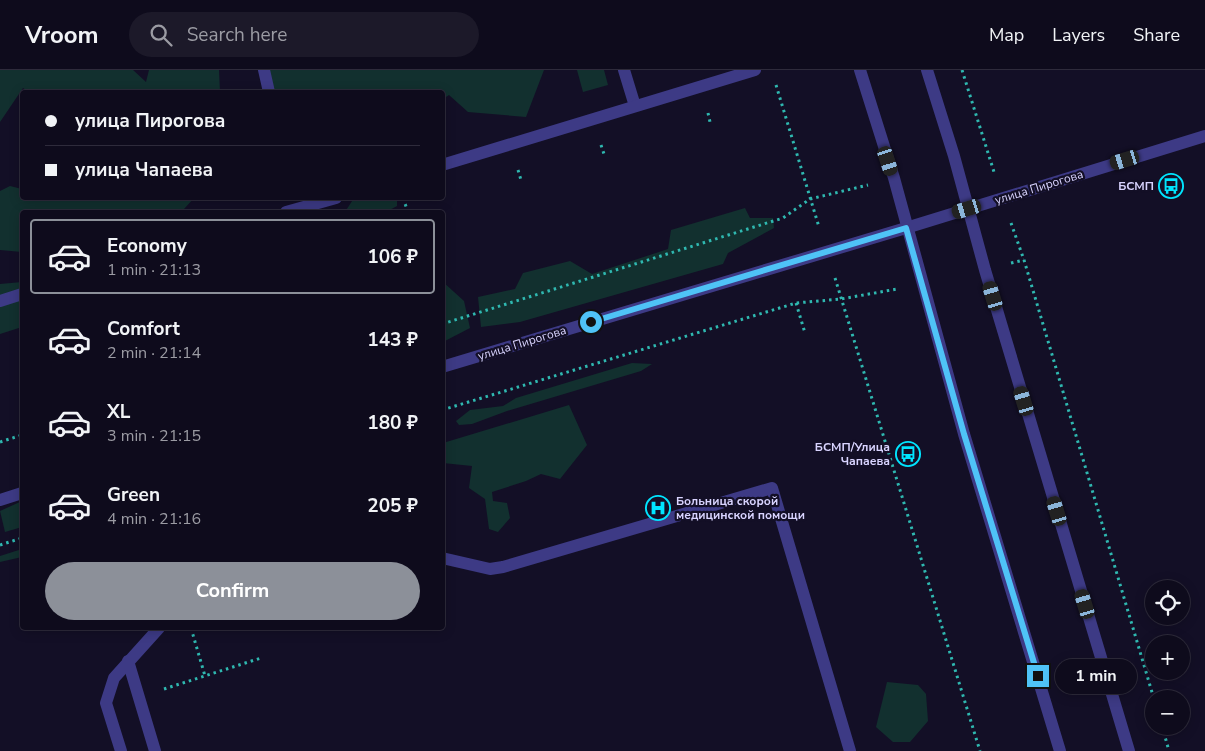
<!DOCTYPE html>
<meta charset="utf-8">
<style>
:root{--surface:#0e0b1c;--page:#1c1929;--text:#f1f3f6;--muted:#9b9ba3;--line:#2e2b3b;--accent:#8c9099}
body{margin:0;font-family:"Nunito Sans",sans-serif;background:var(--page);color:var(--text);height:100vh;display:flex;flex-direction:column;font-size:19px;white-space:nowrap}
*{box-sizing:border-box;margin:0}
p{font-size:16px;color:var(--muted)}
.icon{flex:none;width:28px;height:28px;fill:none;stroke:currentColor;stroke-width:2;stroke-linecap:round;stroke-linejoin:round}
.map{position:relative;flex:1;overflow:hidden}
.sheet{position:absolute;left:20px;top:140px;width:425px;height:420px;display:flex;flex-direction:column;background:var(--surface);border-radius:5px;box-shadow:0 2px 12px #0003,0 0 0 1px var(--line)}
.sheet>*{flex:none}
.top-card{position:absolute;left:20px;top:20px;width:425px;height:110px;border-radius:5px;box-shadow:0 2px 12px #0003,0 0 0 1px var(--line);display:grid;align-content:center;height:110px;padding:0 25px;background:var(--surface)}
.tools{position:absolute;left:1145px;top:510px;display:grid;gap:10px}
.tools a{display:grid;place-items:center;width:45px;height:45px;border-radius:50%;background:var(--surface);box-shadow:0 2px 12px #0003,0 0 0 1px var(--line);font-size:25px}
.end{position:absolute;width:22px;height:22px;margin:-11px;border:6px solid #4fc3f7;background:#111;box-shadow:0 0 0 2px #111}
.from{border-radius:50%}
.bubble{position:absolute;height:35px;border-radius:18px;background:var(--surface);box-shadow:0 2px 12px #0003,0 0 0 1px var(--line);font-size:16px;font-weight:700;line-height:35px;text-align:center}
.car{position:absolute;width:15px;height:30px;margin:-15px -8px;border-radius:6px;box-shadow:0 0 4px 1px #0007;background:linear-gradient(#222 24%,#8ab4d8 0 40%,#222 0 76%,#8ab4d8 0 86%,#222 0)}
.top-card b{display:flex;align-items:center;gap:18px;height:48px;font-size:19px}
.top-card b+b{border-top:1px solid var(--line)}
.top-card i{width:12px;height:12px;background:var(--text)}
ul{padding:9px 0 0;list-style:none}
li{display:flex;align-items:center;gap:15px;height:75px;margin:0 10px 8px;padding:0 15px;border:2px solid transparent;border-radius:5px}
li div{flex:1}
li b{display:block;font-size:19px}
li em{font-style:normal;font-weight:700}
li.on{border-color:var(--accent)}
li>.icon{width:45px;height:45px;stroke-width:1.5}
.cta{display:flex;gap:10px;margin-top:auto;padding:10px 25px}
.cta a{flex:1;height:58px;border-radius:30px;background:var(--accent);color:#fff;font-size:20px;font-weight:700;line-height:58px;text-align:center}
header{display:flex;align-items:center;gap:30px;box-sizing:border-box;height:70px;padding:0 25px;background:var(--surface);border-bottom:1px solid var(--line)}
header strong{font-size:24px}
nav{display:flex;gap:28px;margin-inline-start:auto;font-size:18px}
.search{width:350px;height:45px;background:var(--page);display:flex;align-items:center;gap:12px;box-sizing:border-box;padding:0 18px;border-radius:28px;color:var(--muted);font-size:19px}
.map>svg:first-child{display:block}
</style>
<header>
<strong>Vroom</strong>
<div class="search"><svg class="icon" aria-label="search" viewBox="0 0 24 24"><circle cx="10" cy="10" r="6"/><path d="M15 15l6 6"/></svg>Search here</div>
<nav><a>Map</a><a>Layers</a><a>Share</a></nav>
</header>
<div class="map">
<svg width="1205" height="681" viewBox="0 0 1205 681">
<rect width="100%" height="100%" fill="#130f26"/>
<g fill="#12302f">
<path d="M0,0H133L146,12L149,0H219L220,22H29L23,18L0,52Z"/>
<path d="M261,0H544L526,47L468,42L449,25L443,29L442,22H268Z"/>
<path d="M577,0H604L608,15L583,22Z"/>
<path d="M10,116L22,119V128H194L184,139L174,142H22V182L0,180V121Z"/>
<path d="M354,128H397V136L386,142H345Z"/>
<path d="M745,138L750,148H773L774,158L728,183L723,194L520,252L481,257L478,227L515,219L523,203L570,191L592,204L668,179L671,160Z"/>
<path d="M22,212V257L0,264V214Z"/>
<path d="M443,212L464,231L470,258L443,272Z"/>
<path d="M632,293L652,294L641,301L507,341L472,354L459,355L456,351L470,340L503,336L516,328Z"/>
<path d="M569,335L587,375L560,409L541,404L526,411L492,422L493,431L507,433L510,448L498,462L489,459L485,429L469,418L472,396L443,393V373Z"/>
<path d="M22,431V457L5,462L0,441Z"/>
<path d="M22,479V487L0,492V486Z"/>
<path d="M887,612L918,615L926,624L928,651L910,672H893L876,657Z"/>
</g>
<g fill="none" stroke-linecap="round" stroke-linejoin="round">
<g stroke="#2fb8b0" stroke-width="3" stroke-dasharray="2.5 4" stroke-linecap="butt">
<path d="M962,0L994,102"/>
<path d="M776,15L819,157"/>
<path d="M708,43L710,52"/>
<path d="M601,75L604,84"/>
<path d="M518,100L521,110"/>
<path d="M403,128L408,142"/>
<path d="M1011,153L1024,190L1154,629"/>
<path d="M1011,193L1024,190"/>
<path d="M835,208L980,681"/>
<path d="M796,233L805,263"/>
<path d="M442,254L783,148L810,129L868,115"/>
<path d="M442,340L796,233L841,229L897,219"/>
<path d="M0,372L22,365"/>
<path d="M0,475L22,468"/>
<path d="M191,558L205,606"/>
<path d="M164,619L261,588"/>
<path d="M1162,656L1169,681"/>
</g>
<g stroke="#3d3a85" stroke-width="12">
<path d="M264,0L269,22"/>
<path d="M624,0L635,36"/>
<path d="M442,95L755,0"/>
<path d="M286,142L336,128"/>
<path d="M0,231L22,224"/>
<path d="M442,488L490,499L503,497L772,418L850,681"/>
<path d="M128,591L155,681"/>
<path d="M121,681L106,633L114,608L159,558"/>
</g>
<g stroke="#3d3a85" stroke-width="12">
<path d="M860,0L894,108L964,364L1060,681"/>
<path d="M927,0L954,86L985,200L1129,681"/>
<path d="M442,297L906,158L1205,66"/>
<path d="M0,430L22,423"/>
</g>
</g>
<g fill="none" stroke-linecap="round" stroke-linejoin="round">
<path stroke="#4fc3f7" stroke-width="6" d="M591,252L906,158L964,364L1038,606"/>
</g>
<defs>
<symbol id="bus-ring" viewBox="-11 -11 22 22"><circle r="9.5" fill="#130f26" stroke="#00e5ff" stroke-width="1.5"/><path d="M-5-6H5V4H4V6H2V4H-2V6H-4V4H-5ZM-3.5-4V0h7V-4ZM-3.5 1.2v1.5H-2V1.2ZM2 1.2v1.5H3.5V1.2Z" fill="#00e5ff"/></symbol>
<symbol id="hospital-ring" viewBox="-11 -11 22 22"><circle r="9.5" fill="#130f26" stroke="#00e5ff" stroke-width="1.5"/><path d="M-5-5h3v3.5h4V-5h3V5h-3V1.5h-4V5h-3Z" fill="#00e5ff"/></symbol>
</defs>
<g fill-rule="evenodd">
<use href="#bus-ring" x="1157" y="102" width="28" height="28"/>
<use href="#bus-ring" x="894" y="370" width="28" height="28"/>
<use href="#hospital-ring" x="644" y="424" width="28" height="28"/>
</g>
<g text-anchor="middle" stroke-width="4.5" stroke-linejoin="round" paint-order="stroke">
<g font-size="12" font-weight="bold" fill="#d9d4ff" stroke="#130f26" text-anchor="end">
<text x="1154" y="120">БСМП</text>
<text x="890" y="381">БСМП/Улица<tspan x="890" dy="14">Чапаева</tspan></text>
<text x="676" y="435" text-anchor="start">Больница скорой<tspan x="676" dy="14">медицинской помощи</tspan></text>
</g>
<g font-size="12" fill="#d9d4ff" stroke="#130f26">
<text transform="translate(1039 117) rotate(-17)" y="4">улица Пирогова</text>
<text transform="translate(522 273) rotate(-17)" y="4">улица Пирогова</text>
</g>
</g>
</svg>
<div class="tools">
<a><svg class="icon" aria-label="locate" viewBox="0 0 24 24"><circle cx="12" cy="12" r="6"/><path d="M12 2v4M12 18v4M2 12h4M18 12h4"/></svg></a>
<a>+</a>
<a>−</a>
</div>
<i class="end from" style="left:591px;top:252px"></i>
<i class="end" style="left:1038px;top:606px"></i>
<div class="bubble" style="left:1055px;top:589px;width:82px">1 min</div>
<i class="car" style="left:1125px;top:90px;rotate:253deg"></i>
<i class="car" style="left:888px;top:91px;rotate:162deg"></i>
<i class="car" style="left:967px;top:139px;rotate:253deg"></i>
<i class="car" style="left:993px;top:226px;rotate:343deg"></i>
<i class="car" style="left:1024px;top:331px;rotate:343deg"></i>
<i class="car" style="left:1057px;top:441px;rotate:343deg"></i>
<i class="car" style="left:1085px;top:534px;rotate:343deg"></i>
<div class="top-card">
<b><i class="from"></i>улица Пирогова</b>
<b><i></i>улица Чапаева</b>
</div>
<section class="sheet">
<ul>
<li class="on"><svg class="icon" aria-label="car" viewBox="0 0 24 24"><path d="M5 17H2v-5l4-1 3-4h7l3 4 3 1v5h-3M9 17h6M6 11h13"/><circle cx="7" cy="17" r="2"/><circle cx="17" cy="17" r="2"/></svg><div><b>Economy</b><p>1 min · 21:13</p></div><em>106 ₽</em></li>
<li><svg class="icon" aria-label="car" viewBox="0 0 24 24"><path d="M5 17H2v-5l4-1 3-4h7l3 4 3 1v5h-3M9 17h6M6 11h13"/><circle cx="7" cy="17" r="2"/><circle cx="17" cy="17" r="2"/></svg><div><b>Comfort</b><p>2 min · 21:14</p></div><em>143 ₽</em></li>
<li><svg class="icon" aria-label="car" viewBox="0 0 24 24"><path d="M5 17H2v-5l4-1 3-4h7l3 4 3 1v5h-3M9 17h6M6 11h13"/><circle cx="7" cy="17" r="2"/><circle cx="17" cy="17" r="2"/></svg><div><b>XL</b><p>3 min · 21:15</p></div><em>180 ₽</em></li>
<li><svg class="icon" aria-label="car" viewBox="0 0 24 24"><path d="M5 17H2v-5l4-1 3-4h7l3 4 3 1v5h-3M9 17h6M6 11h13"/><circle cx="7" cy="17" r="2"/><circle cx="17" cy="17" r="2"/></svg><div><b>Green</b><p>4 min · 21:16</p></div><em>205 ₽</em></li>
</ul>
<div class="cta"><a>Confirm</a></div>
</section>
</div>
